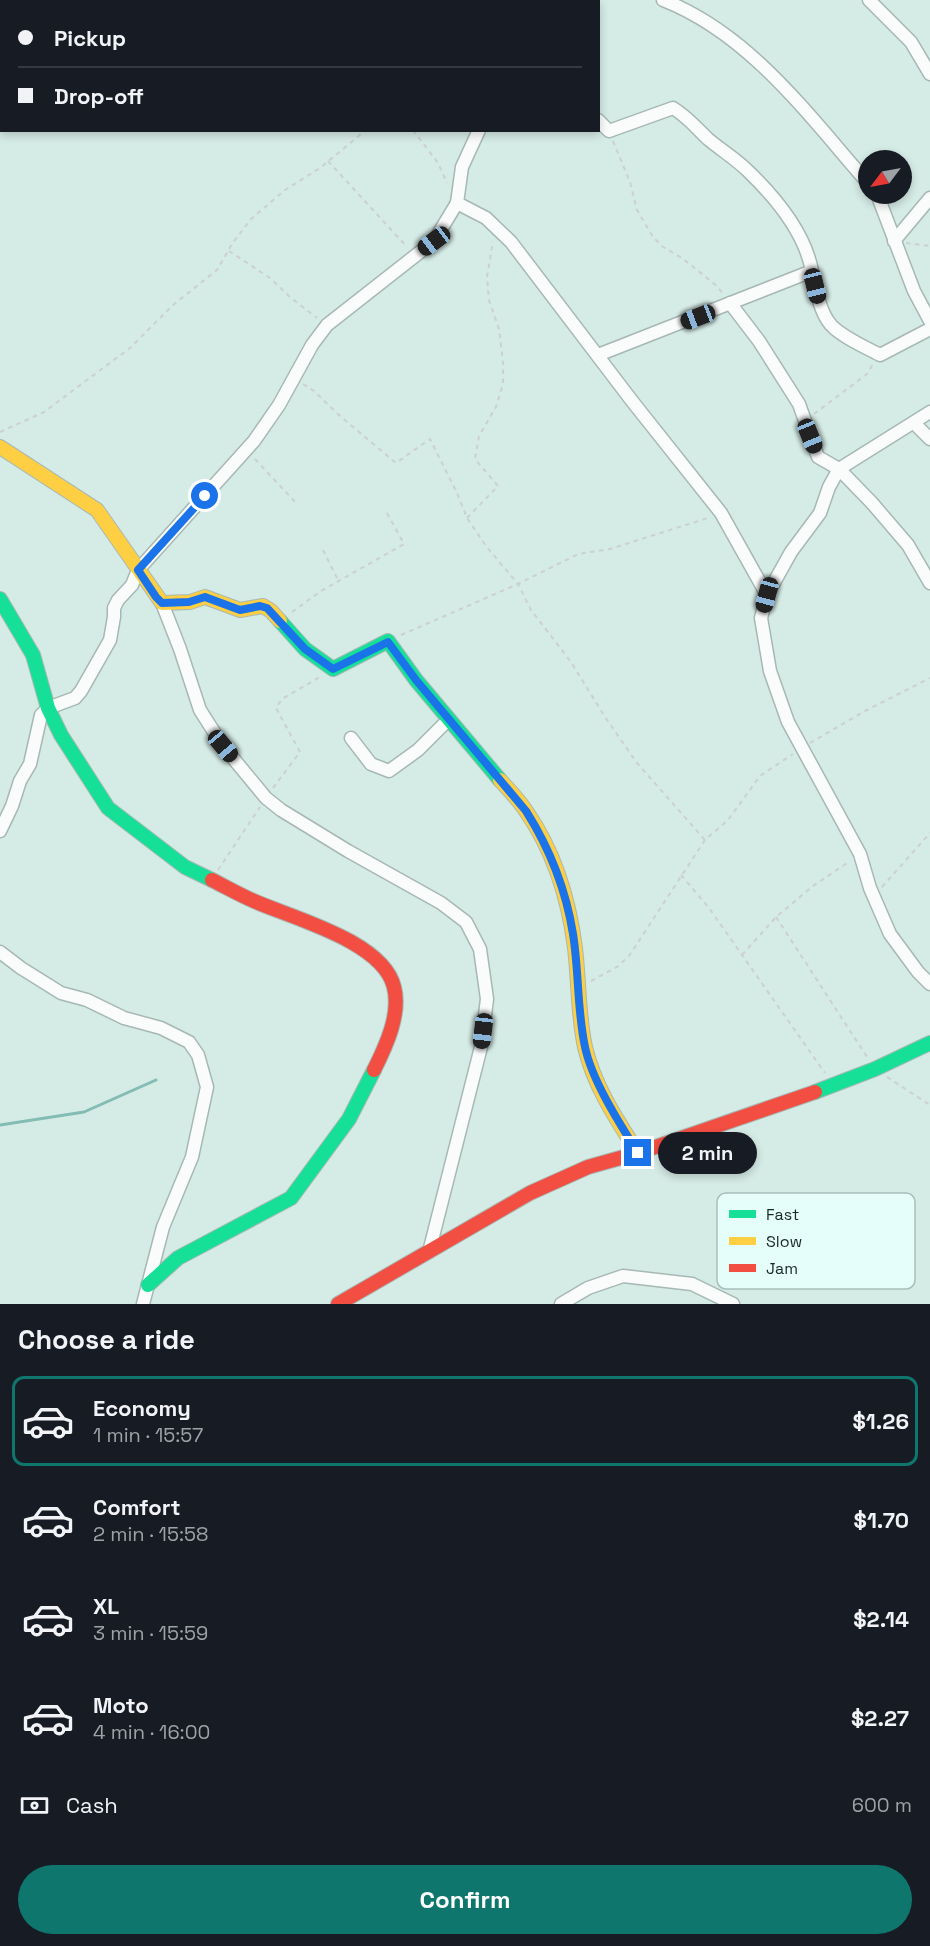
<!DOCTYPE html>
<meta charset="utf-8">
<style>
:root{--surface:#171b24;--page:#242831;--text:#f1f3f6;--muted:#9ea1a6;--line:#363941;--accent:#0f766e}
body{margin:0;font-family:"Space Grotesk",sans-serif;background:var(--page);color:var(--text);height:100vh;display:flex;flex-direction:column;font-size:22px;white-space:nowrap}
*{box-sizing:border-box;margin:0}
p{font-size:20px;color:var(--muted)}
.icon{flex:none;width:33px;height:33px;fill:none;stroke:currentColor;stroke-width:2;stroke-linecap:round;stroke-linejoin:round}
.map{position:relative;height:1304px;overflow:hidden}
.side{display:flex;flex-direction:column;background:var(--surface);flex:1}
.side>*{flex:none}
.hud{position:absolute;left:0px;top:0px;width:600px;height:132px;box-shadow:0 3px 9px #0003;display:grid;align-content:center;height:132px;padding:0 18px;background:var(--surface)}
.needle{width:39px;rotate:238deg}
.controls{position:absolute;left:858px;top:150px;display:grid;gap:12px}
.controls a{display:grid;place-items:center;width:54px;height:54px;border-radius:50%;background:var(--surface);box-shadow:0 3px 9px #0003;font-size:30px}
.end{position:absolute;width:27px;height:27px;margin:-14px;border:8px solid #1a73e8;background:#fff;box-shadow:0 0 0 3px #fff}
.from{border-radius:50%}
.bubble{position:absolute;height:42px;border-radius:21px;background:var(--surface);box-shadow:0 3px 9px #0003;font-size:20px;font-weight:800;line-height:42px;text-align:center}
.car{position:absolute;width:18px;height:36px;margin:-18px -9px;border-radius:8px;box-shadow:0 0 4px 2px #0007;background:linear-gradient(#222 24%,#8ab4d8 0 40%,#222 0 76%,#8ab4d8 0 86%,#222 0)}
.hud b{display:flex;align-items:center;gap:21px;height:57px;font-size:22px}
.hud b+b{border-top:2px solid var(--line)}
.hud i{width:15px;height:15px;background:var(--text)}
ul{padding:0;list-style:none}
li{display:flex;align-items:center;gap:18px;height:90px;margin:0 12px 9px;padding:0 6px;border:3px solid transparent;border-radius:12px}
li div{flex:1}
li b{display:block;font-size:22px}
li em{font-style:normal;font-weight:800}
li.selected{border-color:var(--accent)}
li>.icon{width:54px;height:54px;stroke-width:1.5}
h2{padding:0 18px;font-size:27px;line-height:72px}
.pay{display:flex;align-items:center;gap:15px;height:66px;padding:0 18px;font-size:22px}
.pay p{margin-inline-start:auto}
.primary-button{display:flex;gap:12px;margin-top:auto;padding:12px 18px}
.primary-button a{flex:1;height:69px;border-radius:36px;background:var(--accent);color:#fff;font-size:24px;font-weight:800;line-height:69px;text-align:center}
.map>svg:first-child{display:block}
</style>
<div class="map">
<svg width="930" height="1304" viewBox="0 0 930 1304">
<rect width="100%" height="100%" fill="#d5ebe6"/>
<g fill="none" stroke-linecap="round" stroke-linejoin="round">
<path stroke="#83bcb2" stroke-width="3" d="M0,1125L84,1112L156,1080"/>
<defs>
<g id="street">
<path d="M663,0C750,34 808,115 868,183"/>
<path d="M869,0L911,42L930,74"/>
<path d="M583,2L584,0"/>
<path d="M877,194L914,291L930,321"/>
<path d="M457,203L486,218L511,242L632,401L721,513L767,595L761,618L770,671L788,722L860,854L870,888L890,934L918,972L930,984"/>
<path d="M894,241L930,198"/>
<path d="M812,271C816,288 819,311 831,325C842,337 865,347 880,355L930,329"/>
<path d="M730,303L759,341L799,404L818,457L839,469L872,503L908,545L930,583"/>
<path d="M598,355L812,271C805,233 775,197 748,171C736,159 721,150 708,139C695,127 689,118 673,108L609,131L598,120"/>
<path d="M914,423L930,439"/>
<path d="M767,595L791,552L820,513L829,487L839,469L930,412"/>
<path d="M162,603L180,649L200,710L223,746L266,798L281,810L348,851L441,903L466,922L480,949L487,999L481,1047L429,1252"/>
<path d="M351,738L371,764L389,771L418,750L449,719"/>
<path d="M0,831L12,806L20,781L30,764L41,715L48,708L75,698L81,691L110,640L114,617V608L118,600L132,585L138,570L254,441L279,405L312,345L327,325L434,241L457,203L462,167L479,130"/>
<path d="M0,952L21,968L61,993L87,1000L124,1018L161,1028L189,1042L198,1055L207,1087L192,1157L163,1227L143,1304"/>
<path d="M561,1304L588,1288L623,1276L692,1284L733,1304"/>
</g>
<g id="fast">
<path d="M0,599L33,655L48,708L61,735L108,808L185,867L212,880"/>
<path d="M280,621L305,649L333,669L388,641L416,680L500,780"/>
<path d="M815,1092L875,1069L930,1043"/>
<path d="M148,1285L178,1258L291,1198L349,1119L374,1070"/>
</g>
<g id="slow">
<path d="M0,447L97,510L162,603L190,602L205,597L240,610L263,606L271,611L280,621"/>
<path d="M500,780C509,790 519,800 526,811C554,851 569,901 575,948C579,981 578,1015 585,1047C594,1086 617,1120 638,1153"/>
</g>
<g id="jam">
<path d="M212,880C226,887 240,895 254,901C292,918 383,941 394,987C401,1014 386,1046 374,1070"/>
<path d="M338,1304L530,1193L588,1167L638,1153L815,1092"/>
</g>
</defs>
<use href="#street" stroke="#a7b8b4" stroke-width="15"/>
<use href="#fast" stroke="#a7b8b4" stroke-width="16"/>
<use href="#slow" stroke="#a7b8b4" stroke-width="16"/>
<use href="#jam" stroke="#a7b8b4" stroke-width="16"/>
<g stroke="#cbd1cf" stroke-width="2" stroke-dasharray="4.5 4.5" stroke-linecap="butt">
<path d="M225,0L226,2"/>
<path d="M315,0L316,2"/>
<path d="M353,0L357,2"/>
<path d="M36,2L42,0"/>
<path d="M0,10H2"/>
<path d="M413,130L438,163L447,183"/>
<path d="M613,141L630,182L637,210L653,237L663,247L682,258L717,286L723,294"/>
<path d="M328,161L407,247"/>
<path d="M906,243L930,246"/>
<path d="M229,251L270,278L290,297L317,318"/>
<path d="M303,384L314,391L340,416L396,463L430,439L457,493L467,518L486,546L518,584L531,610L571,662L605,717L637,763L705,840"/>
<path d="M814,414L867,374L873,364"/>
<path d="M0,432L44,412L130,348L173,305L217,270L232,244L251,219L285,190L320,168L366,130"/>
<path d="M255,459L297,504"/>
<path d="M467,518L498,486L475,459L479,436L496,407L503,384V363L499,329L489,300L487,277L493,241"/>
<path d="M323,550L339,582"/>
<path d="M292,612L321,591L404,544L387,513"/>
<path d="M401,635L518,584L578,554L610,549L711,517"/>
<path d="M810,743L865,711L930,678"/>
<path d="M273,788L300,752L276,708L282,699L320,677"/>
<path d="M218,870L260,807"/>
<path d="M681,875L709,908L825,1073"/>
<path d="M882,887L930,833"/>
<path d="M776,917L867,1057"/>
<path d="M742,955L776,917L813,886L850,861"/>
<path d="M591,981L617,967L629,956L705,840L728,820L760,776L793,754"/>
<path d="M887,1077L930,1105"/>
</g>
<use href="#street" stroke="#f9fcfb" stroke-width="12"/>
<use href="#fast" stroke="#16e098" stroke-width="14"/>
<use href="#slow" stroke="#ffcf43" stroke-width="14"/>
<use href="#jam" stroke="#f24e42" stroke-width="14"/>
</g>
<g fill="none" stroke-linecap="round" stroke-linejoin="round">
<path stroke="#1a73e8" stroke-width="8" d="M205,496L138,570L156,597L162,603L189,602L205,597L240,610L260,606L267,608L305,649L333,669L388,642L416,680L526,811C550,849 566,890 573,934C579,971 577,1010 585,1047C592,1081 620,1124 638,1153"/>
</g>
<rect x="717" y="1193" width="198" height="96" rx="9" fill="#e6fef9" stroke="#a8beba" stroke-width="1.5"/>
<rect x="729" y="1210" width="27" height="8" fill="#16e098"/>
<rect x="729" y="1237" width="27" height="8" fill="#ffcf43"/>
<rect x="729" y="1264" width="27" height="8" fill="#f24e42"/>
<g font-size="16" fill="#192926">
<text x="766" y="1220">Fast</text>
<text x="766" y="1247">Slow</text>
<text x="766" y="1274">Jam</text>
</g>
</svg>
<div class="controls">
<a><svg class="needle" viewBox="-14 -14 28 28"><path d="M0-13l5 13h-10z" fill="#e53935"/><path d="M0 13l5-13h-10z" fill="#9ea1a6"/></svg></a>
</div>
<i class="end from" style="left:205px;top:496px"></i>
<i class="end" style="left:638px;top:1153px"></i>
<div class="bubble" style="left:658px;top:1132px;width:99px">2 min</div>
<i class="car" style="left:434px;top:241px;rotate:233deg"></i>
<i class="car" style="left:815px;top:286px;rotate:166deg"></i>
<i class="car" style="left:698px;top:317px;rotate:249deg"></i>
<i class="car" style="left:810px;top:436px;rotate:158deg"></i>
<i class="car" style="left:767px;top:595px;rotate:195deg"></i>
<i class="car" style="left:223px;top:746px;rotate:140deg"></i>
<i class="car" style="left:483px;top:1031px;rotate:187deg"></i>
<div class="hud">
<b><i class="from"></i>Pickup</b>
<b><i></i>Drop-off</b>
</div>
</div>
<section class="side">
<h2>Choose a ride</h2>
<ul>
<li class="selected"><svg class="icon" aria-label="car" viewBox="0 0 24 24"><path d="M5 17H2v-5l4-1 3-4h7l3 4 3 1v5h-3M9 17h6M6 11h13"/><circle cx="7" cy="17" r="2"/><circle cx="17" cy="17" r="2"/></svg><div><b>Economy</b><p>1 min · 15:57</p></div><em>$1.26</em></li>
<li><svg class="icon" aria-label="car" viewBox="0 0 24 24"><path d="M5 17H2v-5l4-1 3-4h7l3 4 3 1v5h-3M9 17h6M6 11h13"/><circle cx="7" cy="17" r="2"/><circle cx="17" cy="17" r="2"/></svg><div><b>Comfort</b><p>2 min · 15:58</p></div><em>$1.70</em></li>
<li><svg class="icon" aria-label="car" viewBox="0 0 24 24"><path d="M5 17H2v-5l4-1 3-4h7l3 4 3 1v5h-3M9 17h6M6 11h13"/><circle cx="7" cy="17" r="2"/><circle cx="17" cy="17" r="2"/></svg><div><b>XL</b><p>3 min · 15:59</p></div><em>$2.14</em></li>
<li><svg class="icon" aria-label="car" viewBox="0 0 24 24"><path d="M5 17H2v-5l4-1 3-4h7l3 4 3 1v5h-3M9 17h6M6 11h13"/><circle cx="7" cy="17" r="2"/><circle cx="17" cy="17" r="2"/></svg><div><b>Moto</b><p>4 min · 16:00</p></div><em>$2.27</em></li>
</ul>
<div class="pay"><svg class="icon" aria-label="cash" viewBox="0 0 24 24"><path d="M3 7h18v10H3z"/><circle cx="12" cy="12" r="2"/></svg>Cash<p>600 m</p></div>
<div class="primary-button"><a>Confirm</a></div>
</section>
